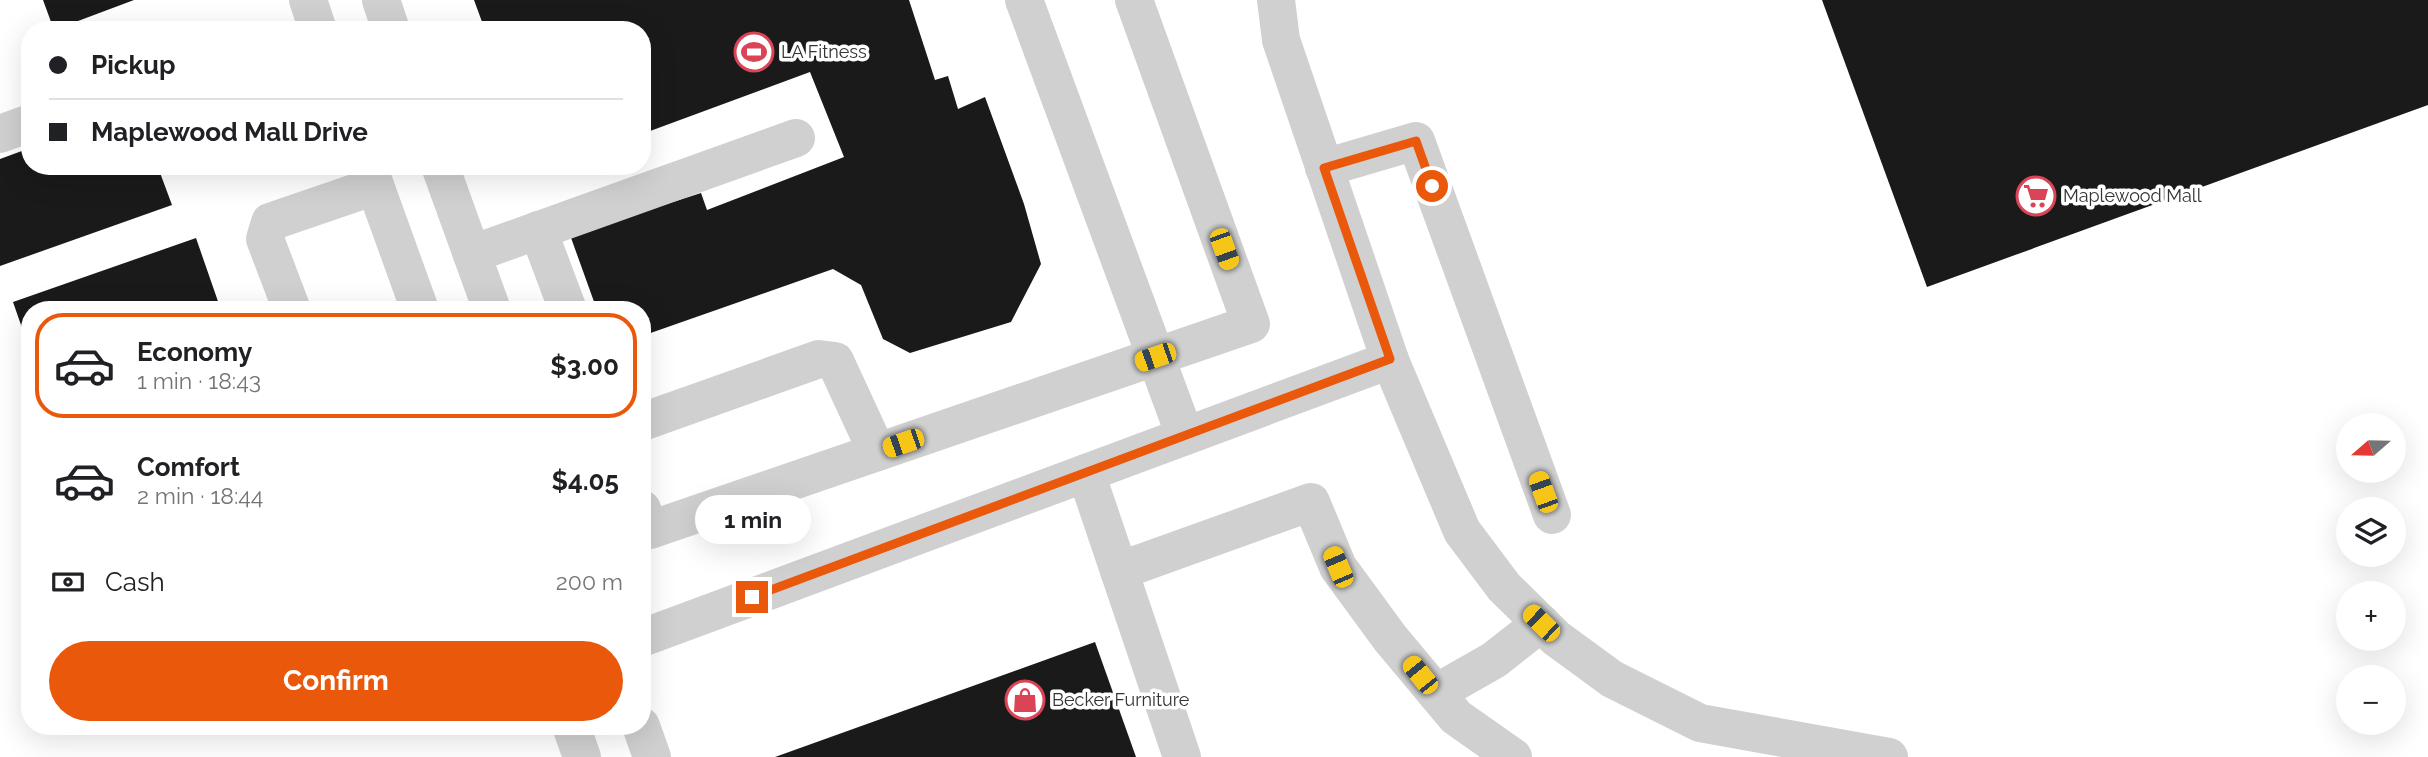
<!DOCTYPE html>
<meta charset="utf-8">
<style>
:root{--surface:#fff;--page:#f2f2f2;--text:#202124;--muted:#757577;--line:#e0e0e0;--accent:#ea580c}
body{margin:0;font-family:Raleway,sans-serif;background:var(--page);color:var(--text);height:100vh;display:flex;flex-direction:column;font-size:26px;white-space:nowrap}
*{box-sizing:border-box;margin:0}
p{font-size:23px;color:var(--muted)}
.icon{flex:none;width:38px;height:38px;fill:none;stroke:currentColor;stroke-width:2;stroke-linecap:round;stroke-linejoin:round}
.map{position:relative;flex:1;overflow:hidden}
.panel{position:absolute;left:21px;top:301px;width:630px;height:434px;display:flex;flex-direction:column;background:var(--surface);border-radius:28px;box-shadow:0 7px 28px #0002}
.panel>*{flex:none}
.top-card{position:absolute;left:21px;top:21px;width:630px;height:154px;border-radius:28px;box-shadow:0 7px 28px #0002;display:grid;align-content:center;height:154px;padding:0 28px;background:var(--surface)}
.needle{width:46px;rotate:250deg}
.buttons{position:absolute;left:2336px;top:413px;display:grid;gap:14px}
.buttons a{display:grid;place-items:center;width:70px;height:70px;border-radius:50%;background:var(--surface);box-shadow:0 7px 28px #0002;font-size:35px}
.end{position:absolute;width:32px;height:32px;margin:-16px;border:9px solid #ea580c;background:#fff;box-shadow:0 0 0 4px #fff}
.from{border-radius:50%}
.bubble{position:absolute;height:49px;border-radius:24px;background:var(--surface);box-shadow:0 7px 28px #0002;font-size:23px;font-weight:700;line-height:49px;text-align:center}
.car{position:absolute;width:21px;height:42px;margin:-21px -10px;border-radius:9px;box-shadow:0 0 5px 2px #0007;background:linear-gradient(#f5c518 24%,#345 0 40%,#f5c518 0 76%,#345 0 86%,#f5c518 0)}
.top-card b{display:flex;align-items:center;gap:24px;height:66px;font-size:26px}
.top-card b+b{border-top:2px solid var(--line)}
.top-card i{width:18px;height:18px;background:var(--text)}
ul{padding:12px 0 0;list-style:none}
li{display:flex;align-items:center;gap:21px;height:105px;margin:0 14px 10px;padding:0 14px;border:4px solid transparent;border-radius:28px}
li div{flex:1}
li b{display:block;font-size:26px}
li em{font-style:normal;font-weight:700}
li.active{border-color:var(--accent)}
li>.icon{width:63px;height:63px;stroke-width:1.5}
.pay{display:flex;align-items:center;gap:18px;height:77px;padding:0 28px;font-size:26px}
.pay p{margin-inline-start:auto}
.cta{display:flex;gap:14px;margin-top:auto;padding:14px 28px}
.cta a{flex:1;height:80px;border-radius:42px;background:var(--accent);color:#fff;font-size:28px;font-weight:700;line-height:80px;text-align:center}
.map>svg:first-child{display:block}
</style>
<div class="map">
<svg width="2428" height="757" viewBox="0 0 2428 757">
<rect width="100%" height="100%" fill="#fff"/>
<g fill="#1a1a1a">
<path d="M43,0H134L54,30Z"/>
<path d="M474,0H909L935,80L948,76L958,109L985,97L1024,204L1041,264L1011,322L910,353L883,339L861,285L833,269L642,336V310H597L570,235L701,193L707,210L844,157L810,72L642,134V30H485Z"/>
<path d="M1822,0H2428V105L1927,287Z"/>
<path d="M30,148V166H169L159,170L172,205L0,266V159Z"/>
<path d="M196,238L221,310H30L29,348L13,302Z"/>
<path d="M1095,642L1136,757H775Z"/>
</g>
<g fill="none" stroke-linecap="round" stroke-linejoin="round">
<g stroke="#d0d0d0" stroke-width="38">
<path d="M308,0L318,30"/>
<path d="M381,0L391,30"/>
<path d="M1024,0L1185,436"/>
<path d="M1276,0L1281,40L1390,360L1462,531L1504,587L1556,638L1612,679L1700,723L1889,757"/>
<path d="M0,134L30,123"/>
<path d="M368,166L420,310"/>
<path d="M440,166L492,310"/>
<path d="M1324,168L1416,141L1552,515"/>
<path d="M538,230L568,310"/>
<path d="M472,254L796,138"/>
<path d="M292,310L265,239L270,222L375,186"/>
<path d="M642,422L819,359L835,361L877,452"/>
<path d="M1086,473L1182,757"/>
<path d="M642,509L650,530L1251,324L1134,0"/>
<path d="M1119,571L1311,502L1338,567L1390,638L1456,717L1513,757"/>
<path d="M642,638L1390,360"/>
<path d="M1436,693L1494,660L1541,623"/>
<path d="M571,726L582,757"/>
<path d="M641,726L652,757"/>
</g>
</g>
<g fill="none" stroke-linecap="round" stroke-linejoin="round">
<path stroke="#ea580c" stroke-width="9" d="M752,597L1390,359L1324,168L1416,141L1432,186"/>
</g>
<defs>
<symbol id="stadium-ring" viewBox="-11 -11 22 22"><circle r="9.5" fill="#fff" stroke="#db4457" stroke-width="1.5"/><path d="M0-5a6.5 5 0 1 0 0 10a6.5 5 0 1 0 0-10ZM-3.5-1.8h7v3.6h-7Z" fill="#db4457"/></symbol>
<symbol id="supermarket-ring" viewBox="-11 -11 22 22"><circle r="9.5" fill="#fff" stroke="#db4457" stroke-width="1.5"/><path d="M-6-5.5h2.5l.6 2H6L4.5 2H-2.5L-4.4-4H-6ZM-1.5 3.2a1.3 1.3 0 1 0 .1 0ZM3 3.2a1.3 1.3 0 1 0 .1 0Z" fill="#db4457"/></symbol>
<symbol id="shop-ring" viewBox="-11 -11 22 22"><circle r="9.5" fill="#fff" stroke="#db4457" stroke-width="1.5"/><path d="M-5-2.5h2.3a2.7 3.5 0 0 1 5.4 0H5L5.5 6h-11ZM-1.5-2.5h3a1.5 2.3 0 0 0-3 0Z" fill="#db4457"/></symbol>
</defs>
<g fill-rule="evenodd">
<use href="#stadium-ring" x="732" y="30" width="44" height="44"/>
<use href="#supermarket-ring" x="2014" y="174" width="44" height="44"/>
<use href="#shop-ring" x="1003" y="678" width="44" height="44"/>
</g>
<g text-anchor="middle" stroke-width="7" stroke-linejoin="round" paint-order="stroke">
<g font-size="18" fill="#333" stroke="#fff" text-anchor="start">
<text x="781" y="58">LA Fitness</text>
<text x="2063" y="202">Maplewood Mall</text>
<text x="1052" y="706">Becker Furniture</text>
</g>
</g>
</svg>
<div class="buttons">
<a><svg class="needle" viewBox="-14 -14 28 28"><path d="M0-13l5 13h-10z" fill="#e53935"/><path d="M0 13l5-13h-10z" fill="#757577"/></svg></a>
<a><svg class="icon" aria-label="layers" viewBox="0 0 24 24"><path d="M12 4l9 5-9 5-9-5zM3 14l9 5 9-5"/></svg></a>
<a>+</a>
<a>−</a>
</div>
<i class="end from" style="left:1432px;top:186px"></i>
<i class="end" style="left:752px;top:597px"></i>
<div class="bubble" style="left:695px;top:495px;width:116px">1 min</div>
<i class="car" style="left:1224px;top:249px;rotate:160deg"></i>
<i class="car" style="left:1155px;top:357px;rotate:251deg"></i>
<i class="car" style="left:903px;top:443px;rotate:251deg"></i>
<i class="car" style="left:1543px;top:492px;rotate:340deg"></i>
<i class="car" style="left:1338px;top:567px;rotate:337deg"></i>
<i class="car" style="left:1541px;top:623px;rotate:314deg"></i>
<i class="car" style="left:1420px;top:675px;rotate:321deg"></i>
<div class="top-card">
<b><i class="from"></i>Pickup</b>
<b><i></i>Maplewood Mall Drive</b>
</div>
<section class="panel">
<ul>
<li class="active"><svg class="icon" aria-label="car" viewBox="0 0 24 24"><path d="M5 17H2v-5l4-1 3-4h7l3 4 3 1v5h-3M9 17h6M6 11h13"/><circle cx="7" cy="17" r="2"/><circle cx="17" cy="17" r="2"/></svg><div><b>Economy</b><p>1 min · 18:43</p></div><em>$3.00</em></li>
<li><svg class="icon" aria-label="car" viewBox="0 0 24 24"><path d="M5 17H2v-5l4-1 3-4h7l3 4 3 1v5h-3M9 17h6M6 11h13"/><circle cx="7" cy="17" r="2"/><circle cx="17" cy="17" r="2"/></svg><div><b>Comfort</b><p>2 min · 18:44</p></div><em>$4.05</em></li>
</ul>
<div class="pay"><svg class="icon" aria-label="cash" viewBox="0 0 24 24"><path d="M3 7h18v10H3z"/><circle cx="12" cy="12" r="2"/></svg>Cash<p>200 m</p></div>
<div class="cta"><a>Confirm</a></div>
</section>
</div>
